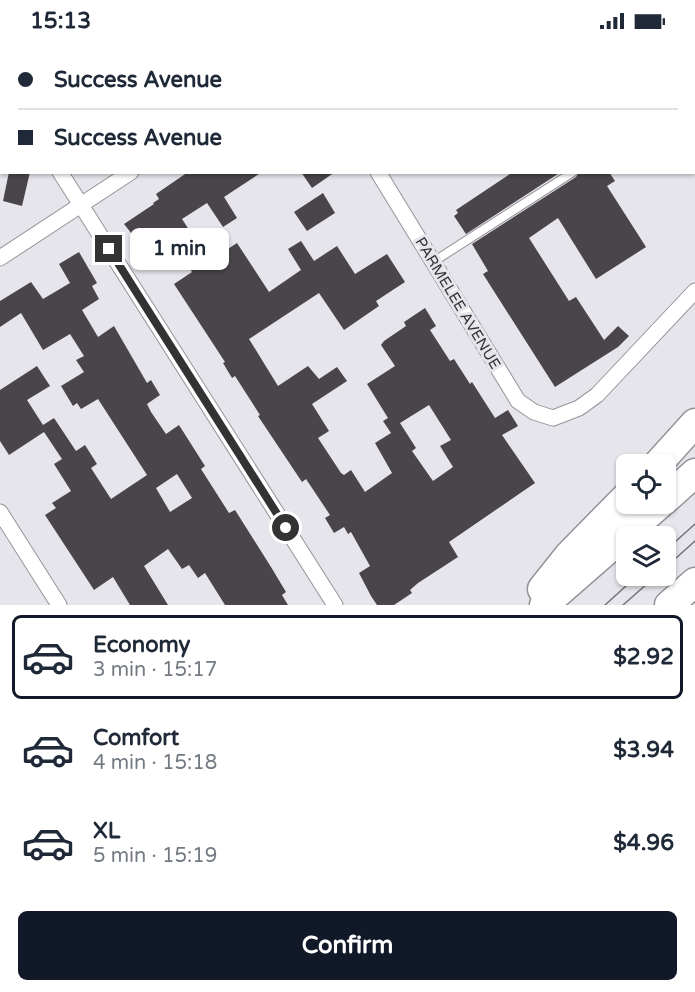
<!DOCTYPE html>
<meta charset="utf-8">
<style>
:root{--surface:#fff;--page:#f2f2f3;--text:#1f2937;--muted:#747a83;--line:#e0e1e3;--accent:#111827}
body{margin:0;font-family:"Varela Round",sans-serif;background:var(--page);color:var(--text);height:100vh;display:flex;flex-direction:column;font-size:22px;white-space:nowrap}
*{box-sizing:border-box;margin:0}
p{font-size:20px;color:var(--muted)}
.icon{flex:none;width:33px;height:33px;fill:none;stroke:currentColor;stroke-width:2;stroke-linecap:round;stroke-linejoin:round}
.map{position:relative;height:563px;overflow:hidden}
.drawer{display:flex;flex-direction:column;background:var(--surface);flex:1}
.drawer>*{flex:none}
.top-card{position:absolute;left:0px;top:0px;width:696px;height:132px;box-shadow:0 2px 4px #0004;display:grid;align-content:center;height:132px;padding:0 18px;background:var(--surface)}
.controls{position:absolute;left:616px;top:412px;display:grid;gap:12px}
.controls a{display:grid;place-items:center;width:60px;height:60px;border-radius:9px;background:var(--surface);box-shadow:0 2px 4px #0004;font-size:30px}
.end{position:absolute;width:27px;height:27px;margin:-14px;border:8px solid #333335;background:#fff;box-shadow:0 0 0 3px #fff}
.from{border-radius:50%}
.bubble{position:absolute;height:42px;border-radius:9px;background:var(--surface);box-shadow:0 2px 4px #0004;font-size:20px;font-weight:800;line-height:42px;text-align:center}
.top-card b{display:flex;align-items:center;gap:21px;height:57px;font-size:22px}
.top-card b+b{border-top:2px solid var(--line)}
.top-card i{width:15px;height:15px;background:var(--text)}
ul{padding:10px 0 0;list-style:none}
li{display:flex;align-items:center;gap:18px;height:84px;margin:0 12px 9px;padding:0 6px;border:3px solid transparent;border-radius:9px}
li div{flex:1}
li b{display:block;font-size:22px}
li em{font-style:normal;font-weight:800}
li.current{border-color:var(--accent)}
li>.icon{width:54px;height:54px;stroke-width:1.5}
.primary-button{display:flex;gap:12px;margin-top:auto;padding:12px 18px}
.primary-button a{flex:1;height:69px;border-radius:9px;background:var(--accent);color:#fff;font-size:24px;font-weight:800;line-height:69px;text-align:center}
.status{display:flex;justify-content:space-between;align-items:center;height:42px;padding:0 30px;background:var(--surface);direction:ltr}
.status svg{height:16px;fill:currentColor}
.map>svg:first-child{display:block}
</style>
<div class="status"><b>15:13</b><svg viewBox="0 0 49 12"><path d="M0 12V9h3v3zM5 12V6h3v6zM10 12V3h3v9zM15 12V0h3v12zM26 1h20v11H26zM47 4h2v5h-2z"/></svg></div>
<div class="map">
<svg width="695" height="563" viewBox="0 0 695 563">
<rect width="100%" height="100%" fill="#e7e5ec"/>
<path fill="#b6c06c" d="M0,0H299L1,2Z"/>
<g fill="#49454a" fill-rule="evenodd">
<path d="M9,130H30L22,164L3,159Z"/>
<path d="M188,130H262L224,155L237,176L223,185L207,161L182,177L195,197L192,199L206,221L237,201L269,250L301,228L288,207L301,199L314,219L337,204L355,232L387,212L405,240L376,259L379,264L344,288L319,251L249,297L278,344L308,324L319,337L337,325L347,339L312,362L329,389L318,396L341,431L344,433L351,428L365,450L392,431L375,401L391,391L383,379L388,376L367,342L395,324L381,303L384,299L406,284L404,280L425,266L436,284L430,288L450,319L454,317L470,342L472,340L495,376L508,368L518,384L502,393L535,441L449,500L458,515L418,541L410,548L412,551L394,563H377L371,554L359,531L370,524L351,490L348,492L344,485L334,491L325,476L330,473L306,437L302,440L258,374L260,373L235,334L232,336L223,321L225,320L174,242L192,230L177,207L159,218L145,197L139,201L124,182L154,162L153,161L159,157L156,152ZM429,363L451,398L440,404L453,425L433,439L412,409L416,406L400,381Z"/>
<path d="M301,130H335L312,146Z"/>
<path d="M513,130H561L466,192L454,174L458,171L456,168Z"/>
<path d="M579,130H609L615,139L607,144L646,205L596,237L558,176L529,196L569,259L576,255L604,298L618,284L629,294L618,305L555,345L483,232L488,229L472,202L576,135Z"/>
<path d="M323,151L335,171L307,189L294,170Z"/>
<path d="M79,210L97,241L92,244L99,257L82,268L98,295L114,284L147,341L151,338L160,353L147,362L151,370L166,392L179,383L205,424L201,427L229,471L235,468L271,525L286,550L282,553L288,563H225L205,531L198,536L189,523L182,527L168,507L144,524L168,563H130L113,535L94,548L45,473L56,466L52,461L71,449L54,422L62,417L44,390L9,413L0,399V348L37,324L50,344L27,358L43,383L54,376L76,409L85,403L97,422L91,426L111,457L147,433L98,357L81,367L77,361L73,364L61,344L84,330L76,318L84,314L70,292L43,308L21,271L0,285V259L31,240L43,257L70,241L59,222ZM177,432L192,456L170,470L156,446Z"/>
</g>
<g fill="none" stroke-linecap="round" stroke-linejoin="round">
<defs>
<g id="lane">
<path d="M295,0L296,2"/>
<path d="M232,2L234,0"/>
<path d="M433,220L573,130"/>
</g>
<g id="street">
<path d="M328,2L330,0"/>
<path d="M0,37L2,39"/>
<path d="M60,130L335,563"/>
<path d="M378,130L518,359L534,370L553,376L579,366L597,353L695,249"/>
<path d="M0,216L131,130"/>
<path d="M0,470L59,563"/>
</g>
<g id="highway">
<path d="M657,423L695,381"/>
<path d="M666,457L695,431"/>
<path d="M542,547L569,513L627,454"/>
<path d="M544,563L660,462"/>
<path d="M669,563L695,540"/>
</g>
</defs>
<use href="#lane" stroke="#95939a" stroke-width="10"/>
<use href="#street" stroke="#95939a" stroke-width="17"/>
<use href="#highway" stroke="#95939a" stroke-width="31"/>
<use href="#lane" stroke="#fff" stroke-width="8"/>
<use href="#street" stroke="#fff" stroke-width="15"/>
<use href="#highway" stroke="#fff" stroke-width="28"/>
<g stroke="#747377" stroke-width="1.5">
<path d="M666,508L695,482"/>
<path d="M666,525L695,499"/>
<path d="M605,563L637,534"/>
<path d="M623,563L656,534"/>
</g>
</g>
<g fill="none" stroke-linecap="round" stroke-linejoin="round">
<path stroke="#333335" stroke-width="8" d="M109,207L286,486"/>
</g>
<g text-anchor="middle" stroke-width="6" stroke-linejoin="round" paint-order="stroke">
<g font-size="15" fill="#333335" stroke="#e7e5ec">
<text transform="translate(458 261) rotate(59)" y="5">PARMELEE AVENUE</text>
</g>
</g>
</svg>
<div class="controls">
<a><svg class="icon" aria-label="locate" viewBox="0 0 24 24"><circle cx="12" cy="12" r="6"/><path d="M12 2v4M12 18v4M2 12h4M18 12h4"/></svg></a>
<a><svg class="icon" aria-label="layers" viewBox="0 0 24 24"><path d="M12 4l9 5-9 5-9-5zM3 14l9 5 9-5"/></svg></a>
</div>
<i class="end from" style="left:286px;top:486px"></i>
<i class="end" style="left:109px;top:207px"></i>
<div class="bubble" style="left:130px;top:186px;width:99px">1 min</div>
<div class="top-card">
<b><i class="from"></i>Success Avenue</b>
<b><i></i>Success Avenue</b>
</div>
</div>
<section class="drawer">
<ul>
<li class="current"><svg class="icon" aria-label="car" viewBox="0 0 24 24"><path d="M5 17H2v-5l4-1 3-4h7l3 4 3 1v5h-3M9 17h6M6 11h13"/><circle cx="7" cy="17" r="2"/><circle cx="17" cy="17" r="2"/></svg><div><b>Economy</b><p>3 min · 15:17</p></div><em>$2.92</em></li>
<li><svg class="icon" aria-label="car" viewBox="0 0 24 24"><path d="M5 17H2v-5l4-1 3-4h7l3 4 3 1v5h-3M9 17h6M6 11h13"/><circle cx="7" cy="17" r="2"/><circle cx="17" cy="17" r="2"/></svg><div><b>Comfort</b><p>4 min · 15:18</p></div><em>$3.94</em></li>
<li><svg class="icon" aria-label="car" viewBox="0 0 24 24"><path d="M5 17H2v-5l4-1 3-4h7l3 4 3 1v5h-3M9 17h6M6 11h13"/><circle cx="7" cy="17" r="2"/><circle cx="17" cy="17" r="2"/></svg><div><b>XL</b><p>5 min · 15:19</p></div><em>$4.96</em></li>
</ul>
<div class="primary-button"><a>Confirm</a></div>
</section>
